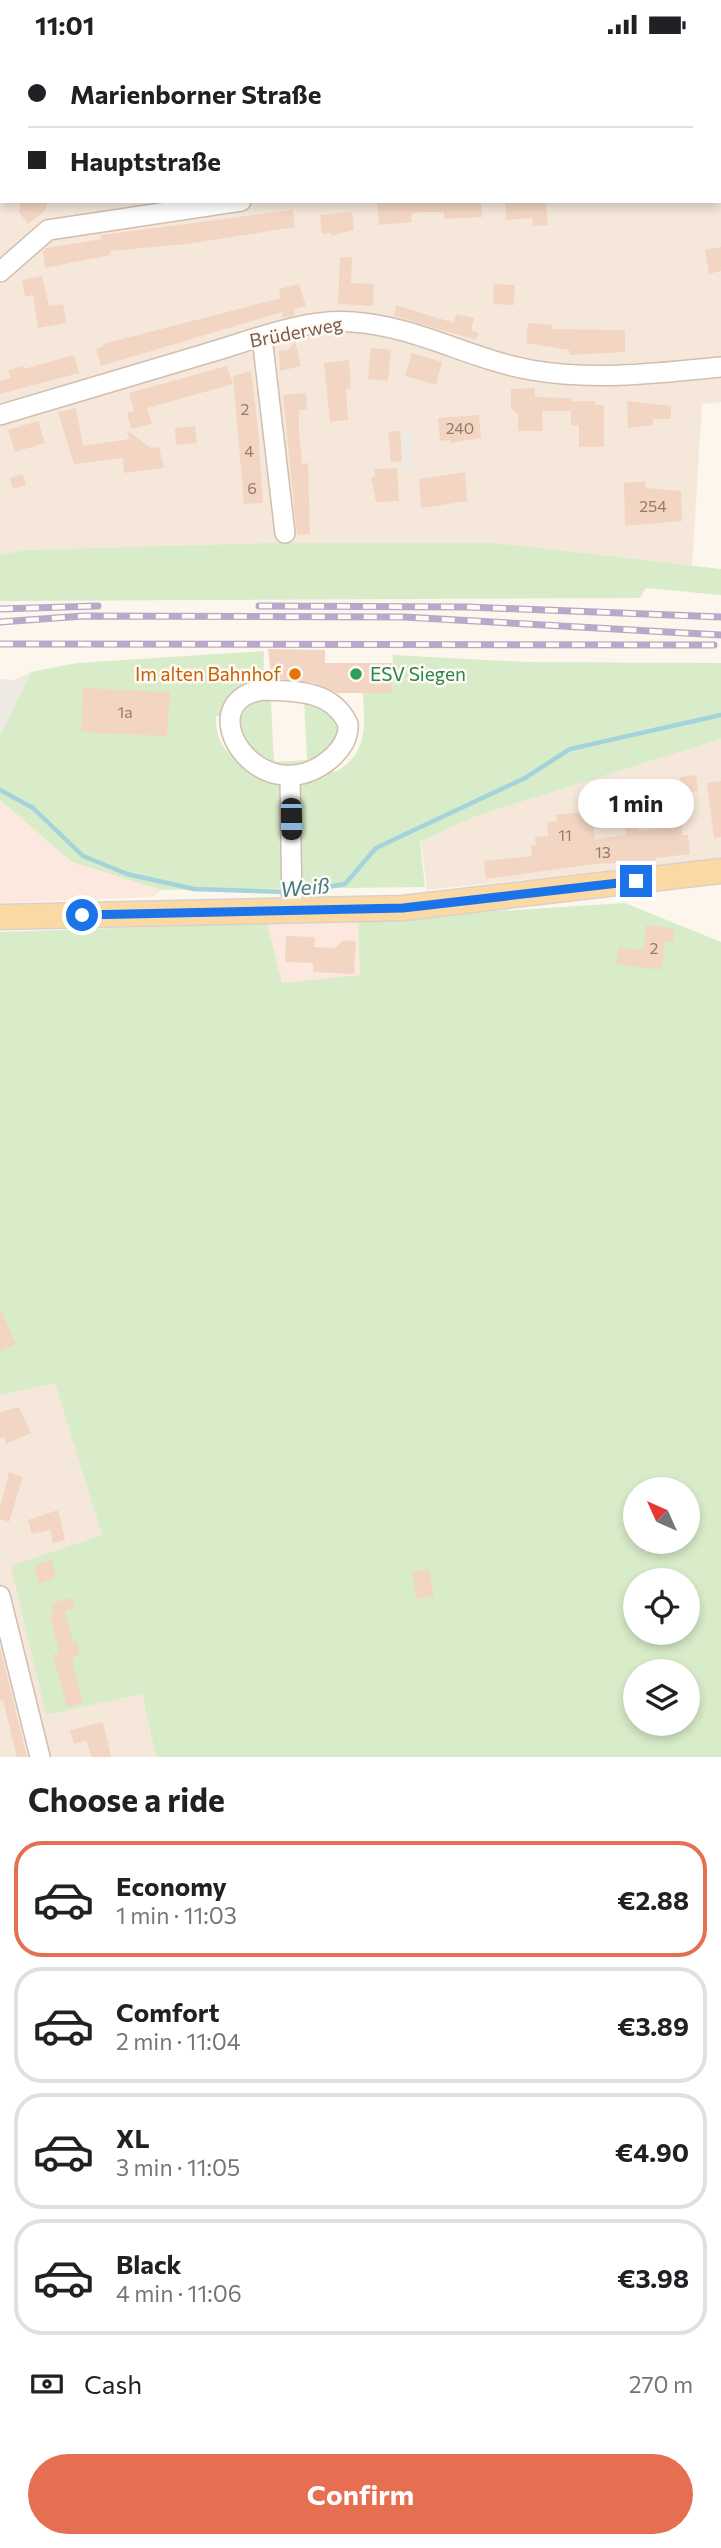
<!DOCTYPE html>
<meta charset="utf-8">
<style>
:root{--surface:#fff;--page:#f2f2f2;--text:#202124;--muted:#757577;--line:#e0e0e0;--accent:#e76f51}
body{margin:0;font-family:Commissioner,sans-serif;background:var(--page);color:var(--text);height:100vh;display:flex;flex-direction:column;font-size:26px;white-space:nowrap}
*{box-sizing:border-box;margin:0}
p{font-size:23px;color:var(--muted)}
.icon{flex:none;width:38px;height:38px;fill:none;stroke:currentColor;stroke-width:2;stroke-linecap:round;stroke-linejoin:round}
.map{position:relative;height:1708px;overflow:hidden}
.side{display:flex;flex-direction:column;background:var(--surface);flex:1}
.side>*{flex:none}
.guide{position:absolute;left:0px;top:0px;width:721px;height:154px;box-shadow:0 4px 10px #0003;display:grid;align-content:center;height:154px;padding:0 28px;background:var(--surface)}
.needle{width:46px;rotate:315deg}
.buttons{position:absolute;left:623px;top:1428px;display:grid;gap:14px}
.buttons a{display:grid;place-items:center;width:77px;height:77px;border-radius:50%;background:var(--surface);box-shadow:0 4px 10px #0003;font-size:35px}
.end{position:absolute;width:32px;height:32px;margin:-16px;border:9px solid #1a73e8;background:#fff;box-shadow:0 0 0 4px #fff}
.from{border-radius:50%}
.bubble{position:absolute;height:49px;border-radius:24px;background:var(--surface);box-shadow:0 4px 10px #0003;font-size:23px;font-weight:700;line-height:49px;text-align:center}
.car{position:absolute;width:21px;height:42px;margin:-21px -10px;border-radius:9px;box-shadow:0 0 5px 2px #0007;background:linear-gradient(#222 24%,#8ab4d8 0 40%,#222 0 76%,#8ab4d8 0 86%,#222 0)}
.guide b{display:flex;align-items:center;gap:24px;height:66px;font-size:26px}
.guide b+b{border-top:2px solid var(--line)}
.guide i{width:18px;height:18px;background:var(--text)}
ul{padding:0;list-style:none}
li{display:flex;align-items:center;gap:21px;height:116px;margin:0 14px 10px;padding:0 14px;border:4px solid var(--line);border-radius:28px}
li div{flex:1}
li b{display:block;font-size:26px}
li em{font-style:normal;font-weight:700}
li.current{border-color:var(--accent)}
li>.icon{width:63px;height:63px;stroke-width:1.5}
h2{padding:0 28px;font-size:32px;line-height:84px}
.pay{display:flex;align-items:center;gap:18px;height:77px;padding:0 28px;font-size:26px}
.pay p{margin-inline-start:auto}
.button{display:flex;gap:14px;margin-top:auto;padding:14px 28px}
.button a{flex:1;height:80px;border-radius:42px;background:var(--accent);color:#fff;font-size:28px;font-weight:700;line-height:80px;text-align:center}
.status{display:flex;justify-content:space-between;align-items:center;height:49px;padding:0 35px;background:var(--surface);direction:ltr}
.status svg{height:19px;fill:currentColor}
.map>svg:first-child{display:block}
</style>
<div class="status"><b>11:01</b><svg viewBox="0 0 49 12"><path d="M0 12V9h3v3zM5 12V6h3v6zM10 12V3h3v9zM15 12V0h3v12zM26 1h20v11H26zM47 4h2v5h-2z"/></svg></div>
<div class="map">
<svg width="721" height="1708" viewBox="0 0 721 1708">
<rect width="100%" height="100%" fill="#fdf6ec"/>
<g fill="#f5e8da" fill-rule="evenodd">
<path d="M0,0H721V353L702,355L692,518L494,494H267L24,501L0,506ZM2,2H719V152H2Z"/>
<path d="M721,690V810L427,841L421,793L476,767Z"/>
<path d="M55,1333L102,1486L45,1666L142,1645L156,1708H0V1346Z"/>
</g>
<g fill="#fde8e0">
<path d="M0,751L72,813L161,841L153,848L0,854Z"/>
<path d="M358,871L360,926L281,935L267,874Z"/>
</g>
<g fill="#efe9e4">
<path d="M401,381H411L414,422L404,423Z"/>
<path d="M31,623L0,687V630L14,631Z"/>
</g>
<g fill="#d8ecc9" fill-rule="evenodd">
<path d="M267,494H494L721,520V546L646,539L640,549L0,552V506L24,501Z"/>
<path d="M264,602L263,641L299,643L348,675L322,717L335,723C368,705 365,678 363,644H392L393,606L526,613L721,614V690L476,767L420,793L425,838L161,841L72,813L0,751V687L31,623L77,614ZM304,650L307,711L274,713L271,652ZM216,667L229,668L253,720C229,708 215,696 216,667Z"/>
<path d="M625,854L721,893V1708H156L142,1645L46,1666L11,1517L102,1486L55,1334L0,1346V883L267,874L282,934L360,926L358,871ZM635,1440H688V1493H635ZM635,1531H688V1584H635ZM635,1622H688V1675H635Z"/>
</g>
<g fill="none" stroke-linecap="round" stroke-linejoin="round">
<g stroke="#a5d3da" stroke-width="4.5">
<path d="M0,741L33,759L83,807L127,825L194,840L286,843"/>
<path d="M298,843L345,835L376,799L525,729L570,700L721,666"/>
</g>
</g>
<g fill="#f3d5c3">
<path d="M21,152H47L46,161L28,175L19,163Z"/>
<path d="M408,152H481L482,168L444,170V163H419L411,165L412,173L379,176L377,154Z"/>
<path d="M505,152H546L548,176L533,177L532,169L506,171Z"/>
<path d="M293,161L295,178L187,195L110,202V206L45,219L43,202L46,199L101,190L100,186L108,185Z"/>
<path d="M352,163L354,181L331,187V184L322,185L320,166Z"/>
<path d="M721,198V222L709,225L705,201Z"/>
<path d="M340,208H352L351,234L374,235L373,257L338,255Z"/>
<path d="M42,227L49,257L63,255L66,274L38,279L33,246L25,248L22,231Z"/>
<path d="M299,235L306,257L294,260L295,266L283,269L282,263L101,317L96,300L104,297L103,295L281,249L279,240Z"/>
<path d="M494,235L515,236L514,256L493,255Z"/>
<path d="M396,256L454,274L456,265L474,269L471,281L478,284L476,291L394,267Z"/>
<path d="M528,274L553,276L552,280L625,281V303L569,306V301L526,294Z"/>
<path d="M295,292L301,317L280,322L279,302L288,301Z"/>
<path d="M371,299L391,301L388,332L368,330Z"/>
<path d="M412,304L442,313L436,336L405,327Z"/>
<path d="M74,306L79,324L0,345V332L11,329L8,321L23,317L24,320Z"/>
<path d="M349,311L351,340H346L348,371L330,373L324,314Z"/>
<path d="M227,317L233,335L147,359L152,375L131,380L127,364L134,362L129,344Z"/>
<path d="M251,322L258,379L263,454L244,455L233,327Z"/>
<path d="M535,339V348L571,349V352H595V356H604V398H579V376H571V362H542L543,382H518V365L511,360V340Z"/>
<path d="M306,344L307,360L299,361V381L302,415L308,414L310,485L297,486L283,346Z"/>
<path d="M627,352L671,357V370H653V376L628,379Z"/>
<path d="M76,359L83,397L129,390L127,381L151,399L159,398L164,419L124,424L123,409L74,415L58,363Z"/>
<path d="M479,366L481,389L450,394V391L440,392L438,369Z"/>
<path d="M38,372L45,394L15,403L8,381Z"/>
<path d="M195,377L197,394L176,396L175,379Z"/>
<path d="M400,382L402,412L391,413L388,383Z"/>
<path d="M397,419L399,452L376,453L371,428H375L374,420Z"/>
<path d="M465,423L467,452L421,459L419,430Z"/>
<path d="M23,425L26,436L13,440L10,429Z"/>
<path d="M645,432L646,439L681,442L682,472L625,477L624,434Z"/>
<path d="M268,600L325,601V614H392V644H337L314,634L271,629Z"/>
<path d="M83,639L170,643L167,687L81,683Z"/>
<path d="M696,726L698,742L682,744L680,728Z"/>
<path d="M721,732V788L714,789L707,734Z"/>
<path d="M681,741L682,786H688L690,805L656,809V812L594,815L486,830L484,812L532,807L531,796H536L535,788L548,787L547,773L557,772L556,766L591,762L595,790L626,786L624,764L637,762L639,782L665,778L660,744Z"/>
<path d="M646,876L675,880L673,893L665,892L661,921L616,915L618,898L643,901Z"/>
<path d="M286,887L315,888L314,898L335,899L344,891L356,892L354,925L313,923V914L285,913Z"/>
<path d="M0,1259L16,1295L0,1302Z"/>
<path d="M19,1358L31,1384L6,1395L4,1388L0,1389V1363Z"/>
<path d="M9,1423L23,1428L9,1473L0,1470V1459Z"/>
<path d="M58,1461L65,1491L53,1494L50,1481L32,1485L28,1471Z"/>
<path d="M52,1511L56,1528L39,1535L34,1516Z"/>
<path d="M429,1520L434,1547L416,1550L412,1523Z"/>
<path d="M72,1549L75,1560L65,1562L73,1593L76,1592L80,1606L73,1608V1614L83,1654L67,1658L53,1605L59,1604L50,1565L54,1564L51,1554Z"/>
<path d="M0,1598L27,1708H17L3,1651L0,1652Z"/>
<path d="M103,1673L111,1708H92L86,1692L74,1695L70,1681Z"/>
</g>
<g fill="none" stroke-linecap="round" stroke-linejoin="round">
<defs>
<g id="minor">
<path d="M269,2L270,0"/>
<path d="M0,52H2"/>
<path d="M719,100H721"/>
<path d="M0,223L48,181L241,152"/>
<path d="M262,288L285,484"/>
<path d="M0,366C69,345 139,325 208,304C253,291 305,269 353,273C415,277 470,310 531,321C593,332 659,324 721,318"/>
<path d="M263,641C296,642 332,641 348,675C349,690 341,701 329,711C259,767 186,652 263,641Z"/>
<path d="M290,728L292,862"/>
<path d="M0,1547L40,1708"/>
</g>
<path id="major" d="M0,868L403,859L721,822"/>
</defs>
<use href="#minor" stroke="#d1beb0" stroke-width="22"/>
<use href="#major" stroke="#dad1cd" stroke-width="27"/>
<use href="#minor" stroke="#fff" stroke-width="19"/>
<use href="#major" stroke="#fbd9a5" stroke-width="24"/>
<defs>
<g id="rail">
<path d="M259,557L468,558L721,568"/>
<path d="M0,560L98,557"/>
<path d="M0,573L83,567L404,568L721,586"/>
<path d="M0,595L714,596"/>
</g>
</defs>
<use href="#rail" stroke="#b9a8c9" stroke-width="7"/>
<use href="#rail" stroke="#fffaf3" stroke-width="4.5" stroke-dasharray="13" stroke-linecap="butt"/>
</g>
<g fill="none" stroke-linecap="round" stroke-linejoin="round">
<path stroke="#1a73e8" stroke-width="9" d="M82,866L403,859L636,832"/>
</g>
<circle fill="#e8710a" stroke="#fffaf3" stroke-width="2.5" cx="295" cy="625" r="7"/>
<circle fill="#2e9e5b" stroke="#fffaf3" stroke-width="2.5" cx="356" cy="625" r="7"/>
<g text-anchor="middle" stroke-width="5" stroke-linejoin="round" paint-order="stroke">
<g font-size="16" fill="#987a6a">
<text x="245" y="366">2</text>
<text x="460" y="385">240</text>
<text x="249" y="408">4</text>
<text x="252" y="445">6</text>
<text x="653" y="463">254</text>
<text x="125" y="669">1a</text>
<text x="565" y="792">11</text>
<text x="603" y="809">13</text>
<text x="654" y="905">2</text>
</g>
<g font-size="19" fill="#7a5c4d" stroke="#fffaf3">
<text transform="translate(296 283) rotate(-11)" y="7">Brüderweg</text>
</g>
<g font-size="19" fill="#c56008" stroke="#fffaf3" text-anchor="end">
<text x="281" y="632">Im alten Bahnhof</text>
</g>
<g font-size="19" fill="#27864d" stroke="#fffaf3" text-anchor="start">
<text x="370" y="632">ESV Siegen</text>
</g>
<g font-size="21" font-style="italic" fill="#437c86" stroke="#fffaf3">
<text transform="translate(305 839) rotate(-5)" y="7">Weiß</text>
</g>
</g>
</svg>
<div class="buttons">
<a><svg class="needle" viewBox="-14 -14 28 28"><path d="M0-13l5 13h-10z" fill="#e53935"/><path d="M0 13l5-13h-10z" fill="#757577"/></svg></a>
<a><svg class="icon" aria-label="locate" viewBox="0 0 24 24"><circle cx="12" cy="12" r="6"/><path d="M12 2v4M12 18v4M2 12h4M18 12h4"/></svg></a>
<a><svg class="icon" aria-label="layers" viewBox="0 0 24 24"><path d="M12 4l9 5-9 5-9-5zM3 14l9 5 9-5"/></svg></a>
</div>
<i class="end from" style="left:82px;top:866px"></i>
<i class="end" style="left:636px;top:832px"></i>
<div class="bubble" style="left:578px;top:730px;width:116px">1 min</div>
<i class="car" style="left:291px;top:770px;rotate:179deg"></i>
<div class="guide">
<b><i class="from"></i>Marienborner Straße</b>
<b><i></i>Hauptstraße</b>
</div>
</div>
<section class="side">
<h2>Choose a ride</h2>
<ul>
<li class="current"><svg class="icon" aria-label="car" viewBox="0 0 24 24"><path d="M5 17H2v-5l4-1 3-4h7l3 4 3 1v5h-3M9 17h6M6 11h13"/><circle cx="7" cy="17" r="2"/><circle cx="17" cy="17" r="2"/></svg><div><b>Economy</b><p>1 min · 11:03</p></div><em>€2.88</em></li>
<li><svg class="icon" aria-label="car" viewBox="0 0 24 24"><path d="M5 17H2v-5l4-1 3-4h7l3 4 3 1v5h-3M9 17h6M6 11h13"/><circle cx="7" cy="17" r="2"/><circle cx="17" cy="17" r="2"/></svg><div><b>Comfort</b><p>2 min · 11:04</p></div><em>€3.89</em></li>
<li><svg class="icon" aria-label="car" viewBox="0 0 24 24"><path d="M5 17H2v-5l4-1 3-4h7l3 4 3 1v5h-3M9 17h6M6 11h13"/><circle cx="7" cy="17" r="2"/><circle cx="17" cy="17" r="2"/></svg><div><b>XL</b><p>3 min · 11:05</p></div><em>€4.90</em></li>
<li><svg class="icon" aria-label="car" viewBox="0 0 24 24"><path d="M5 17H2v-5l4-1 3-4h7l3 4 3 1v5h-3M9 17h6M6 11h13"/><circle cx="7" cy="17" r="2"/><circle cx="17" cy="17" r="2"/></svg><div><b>Black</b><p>4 min · 11:06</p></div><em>€3.98</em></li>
</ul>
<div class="pay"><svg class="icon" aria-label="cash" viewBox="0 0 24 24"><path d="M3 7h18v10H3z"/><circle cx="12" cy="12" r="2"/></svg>Cash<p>270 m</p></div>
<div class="button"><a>Confirm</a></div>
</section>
